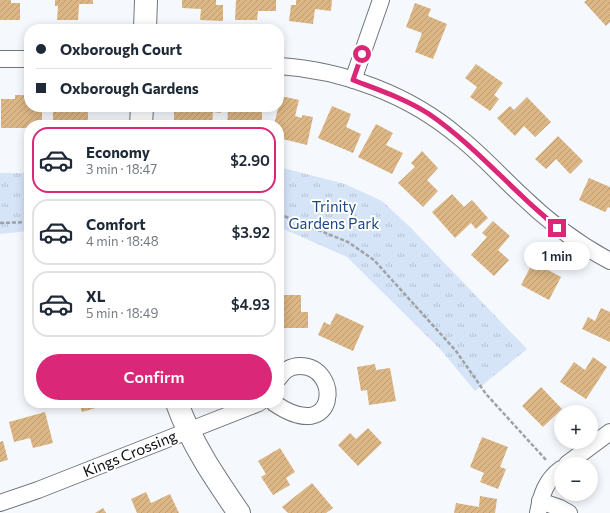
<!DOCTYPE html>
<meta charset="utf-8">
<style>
:root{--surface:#fff;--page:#f2f2f3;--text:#1f2937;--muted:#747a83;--line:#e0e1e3;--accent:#db2777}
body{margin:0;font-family:Commissioner,sans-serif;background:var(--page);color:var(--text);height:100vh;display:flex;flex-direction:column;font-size:15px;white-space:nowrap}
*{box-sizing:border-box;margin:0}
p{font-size:13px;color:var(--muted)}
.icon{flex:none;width:22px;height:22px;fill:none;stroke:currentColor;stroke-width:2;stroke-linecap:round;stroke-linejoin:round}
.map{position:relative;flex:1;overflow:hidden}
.details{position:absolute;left:24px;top:120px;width:260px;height:288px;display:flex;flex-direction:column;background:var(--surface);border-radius:16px;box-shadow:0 2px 10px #0003}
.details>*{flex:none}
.hud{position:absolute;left:24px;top:24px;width:260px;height:88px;border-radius:16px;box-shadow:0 2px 10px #0003;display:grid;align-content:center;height:88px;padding:0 12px;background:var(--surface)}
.buttons{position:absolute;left:554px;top:405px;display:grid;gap:8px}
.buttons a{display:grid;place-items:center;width:44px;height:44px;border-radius:50%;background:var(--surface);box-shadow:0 2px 10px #0003;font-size:20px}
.end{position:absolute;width:18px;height:18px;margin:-9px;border:5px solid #db2777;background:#fff;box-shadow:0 0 0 2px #fff}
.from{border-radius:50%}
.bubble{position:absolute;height:28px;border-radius:14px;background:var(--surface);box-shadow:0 2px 10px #0003;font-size:13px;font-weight:600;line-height:28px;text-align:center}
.hud b{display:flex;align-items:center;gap:14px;height:38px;font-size:15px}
.hud b+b{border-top:1px solid var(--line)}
.hud i{width:10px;height:10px;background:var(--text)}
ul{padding:7px 0 0;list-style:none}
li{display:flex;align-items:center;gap:12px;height:66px;margin:0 8px 6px;padding:0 4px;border:2px solid var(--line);border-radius:16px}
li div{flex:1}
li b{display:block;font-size:15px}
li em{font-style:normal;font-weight:600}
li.on{border-color:var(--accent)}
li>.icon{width:36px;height:36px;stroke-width:1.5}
.action{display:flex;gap:8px;margin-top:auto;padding:8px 12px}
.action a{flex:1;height:46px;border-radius:24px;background:var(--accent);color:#fff;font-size:16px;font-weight:600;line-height:46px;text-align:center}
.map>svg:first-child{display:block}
</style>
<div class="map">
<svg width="610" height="513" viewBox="0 0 610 513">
<defs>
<pattern id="grass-tufts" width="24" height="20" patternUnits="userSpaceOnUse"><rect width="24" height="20" fill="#d6e4f8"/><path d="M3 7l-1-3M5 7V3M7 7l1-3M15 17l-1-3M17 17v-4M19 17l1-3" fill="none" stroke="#b6c2d3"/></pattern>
<pattern id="building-hatch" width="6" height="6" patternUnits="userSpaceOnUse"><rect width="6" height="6" fill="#dcb685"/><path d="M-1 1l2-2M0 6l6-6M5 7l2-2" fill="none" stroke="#bb9b72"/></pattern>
</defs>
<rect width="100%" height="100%" fill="#f5f8fd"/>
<g fill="url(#grass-tufts)">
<path d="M279,167L345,184L382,201L410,227L527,349L475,391L441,350L347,257L279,227Z"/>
<path d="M0,173H29V231L0,234Z"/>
</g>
<g fill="url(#building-hatch)">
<path d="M0,0H11V3H20V20H0Z"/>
<path d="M55,0H93V4H79L78,20H57L58,6H55Z"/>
<path d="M182,0H216V5H223V21L200,20L201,9L182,8Z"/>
<path d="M236,0H276V11H258L257,20H235Z"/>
<path d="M296,0H332L331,11L315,9L313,24L289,21L291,5H296Z"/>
<path d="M587,0H610V22L606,26L584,2Z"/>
<path d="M415,3L431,9L428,16L447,24L433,59L415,52L422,33L406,27Z"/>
<path d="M476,64L503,83L494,95L499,99L490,111L470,97L477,87L465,78Z"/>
<path d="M15,95H29V107H42V125H29V128H1V99H15Z"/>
<path d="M281,96L299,100L295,116L302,118V115L313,117L307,145L279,138V125H274Z"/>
<path d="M527,97L551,122L535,137L524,126L515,136L497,118L510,106L514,110Z"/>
<path d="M332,106L351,114L346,127L361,134L353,153L318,138Z"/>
<path d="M53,107H81V109H88V125H53Z"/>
<path d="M197,107H221V113L213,112L212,125H174V109H197Z"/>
<path d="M247,107H270V112H262V125H227L228,111H247Z"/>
<path d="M376,124L393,133L386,145L403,153L392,174L358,157Z"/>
<path d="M558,136L583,161L570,174L556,159L546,169L535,159Z"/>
<path d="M422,151L438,168L427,180L438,191L423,207L398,183L415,167L411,163Z"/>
<path d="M589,178L610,187V208L608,207L605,212L579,200Z"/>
<path d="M452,194L464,207L472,200L488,218L476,229L471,223L455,238L432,212Z"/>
<path d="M493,221L510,236L498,250L509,260L494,276L471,255L487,237L482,233Z"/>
<path d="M533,262L561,277L549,300L521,285Z"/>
<path d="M279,295H301V312H308V328H284V317H279Z"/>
<path d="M601,308L610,312V342L582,329L588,317L595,321Z"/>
<path d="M336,313L364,326L353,351L318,335L324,322L330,325Z"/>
<path d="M593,357L607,367L586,399L560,382L574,362L585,370Z"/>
<path d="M375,364L376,370L390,368L396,401L369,405L367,390L361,391L357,367Z"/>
<path d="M541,387L562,409L543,427L522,406Z"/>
<path d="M79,403H112L82,412Z"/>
<path d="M45,412L53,443L33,448L30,438L14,442L9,422Z"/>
<path d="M368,428L382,443L358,466L338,445L350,433L356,439Z"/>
<path d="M482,437L508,447L500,467L506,469L498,489L480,482L484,473L470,467Z"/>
<path d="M3,441L8,460L0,462V442Z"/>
<path d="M280,448L295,472L286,478L290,485L273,495L261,477L266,474L258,461Z"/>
<path d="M312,483L333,508L326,513H288L282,507Z"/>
<path d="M146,492L151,503L170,494L179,513H137L131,499Z"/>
<path d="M480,496L497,499L495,513H454L456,503L479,507Z"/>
<path d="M103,508L106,513H95Z"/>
</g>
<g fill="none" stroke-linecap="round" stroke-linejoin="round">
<defs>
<g id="street">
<path d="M0,59H29"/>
<path d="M279,66C343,70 410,95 459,137C482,155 501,177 523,197C549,222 578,244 610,261"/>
<path d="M353,80L381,0"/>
<path d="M274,403C338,447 342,366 300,366C291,366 283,371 279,378"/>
<path d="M567,464L610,432"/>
<path d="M540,501L560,508L569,513"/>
<path d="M0,503L38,490L259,403"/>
<path d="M538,513C541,495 546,480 561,469"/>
</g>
<g id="secondary">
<path d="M145,29L146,0"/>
<path d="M141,125L142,107"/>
<path d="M177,403C191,443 215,478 239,513"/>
</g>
</defs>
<use href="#street" stroke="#70767d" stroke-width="18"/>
<use href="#secondary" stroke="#70767d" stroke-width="24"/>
<g stroke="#9fa2a6" stroke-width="2.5" stroke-dasharray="4 2" stroke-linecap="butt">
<path d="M279,214L348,242L374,260L456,351L486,394L547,461"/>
<path d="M0,223L29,222"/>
</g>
<use href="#street" stroke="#fff" stroke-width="16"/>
<use href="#secondary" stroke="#fff" stroke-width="22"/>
</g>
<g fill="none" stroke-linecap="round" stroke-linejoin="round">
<path stroke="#db2777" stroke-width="5" d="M362,54L353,80C379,90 406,99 429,114C464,138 492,168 523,197C534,208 546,217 557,228"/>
</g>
<g text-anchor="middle" stroke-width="4" stroke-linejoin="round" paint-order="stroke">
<g font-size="15" fill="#1b4881" stroke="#fff">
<text x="334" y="212">Trinity<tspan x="334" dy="17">Gardens Park</tspan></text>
</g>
<g font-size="15" fill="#0a0c0f" stroke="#fff">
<text transform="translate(130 454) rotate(-22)" y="5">Kings Crossing</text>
</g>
</g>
</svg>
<div class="buttons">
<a>+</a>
<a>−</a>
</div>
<i class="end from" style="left:362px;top:54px"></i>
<i class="end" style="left:557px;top:228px"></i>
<div class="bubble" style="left:524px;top:242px;width:66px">1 min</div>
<div class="hud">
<b><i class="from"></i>Oxborough Court</b>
<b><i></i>Oxborough Gardens</b>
</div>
<section class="details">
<ul>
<li class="on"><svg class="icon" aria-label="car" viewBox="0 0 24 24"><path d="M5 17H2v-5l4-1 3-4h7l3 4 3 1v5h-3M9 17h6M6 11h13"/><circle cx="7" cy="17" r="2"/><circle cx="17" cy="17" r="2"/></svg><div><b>Economy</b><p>3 min · 18:47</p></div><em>$2.90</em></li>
<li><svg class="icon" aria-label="car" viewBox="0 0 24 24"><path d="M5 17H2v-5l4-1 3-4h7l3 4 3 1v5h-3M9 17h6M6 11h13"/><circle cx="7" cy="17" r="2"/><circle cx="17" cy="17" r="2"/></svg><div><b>Comfort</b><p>4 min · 18:48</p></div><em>$3.92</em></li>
<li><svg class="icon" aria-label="car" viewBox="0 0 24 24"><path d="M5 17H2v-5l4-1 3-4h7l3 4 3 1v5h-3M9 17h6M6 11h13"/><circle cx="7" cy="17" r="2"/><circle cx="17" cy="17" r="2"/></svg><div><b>XL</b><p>5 min · 18:49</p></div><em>$4.93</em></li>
</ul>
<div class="action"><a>Confirm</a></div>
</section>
</div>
